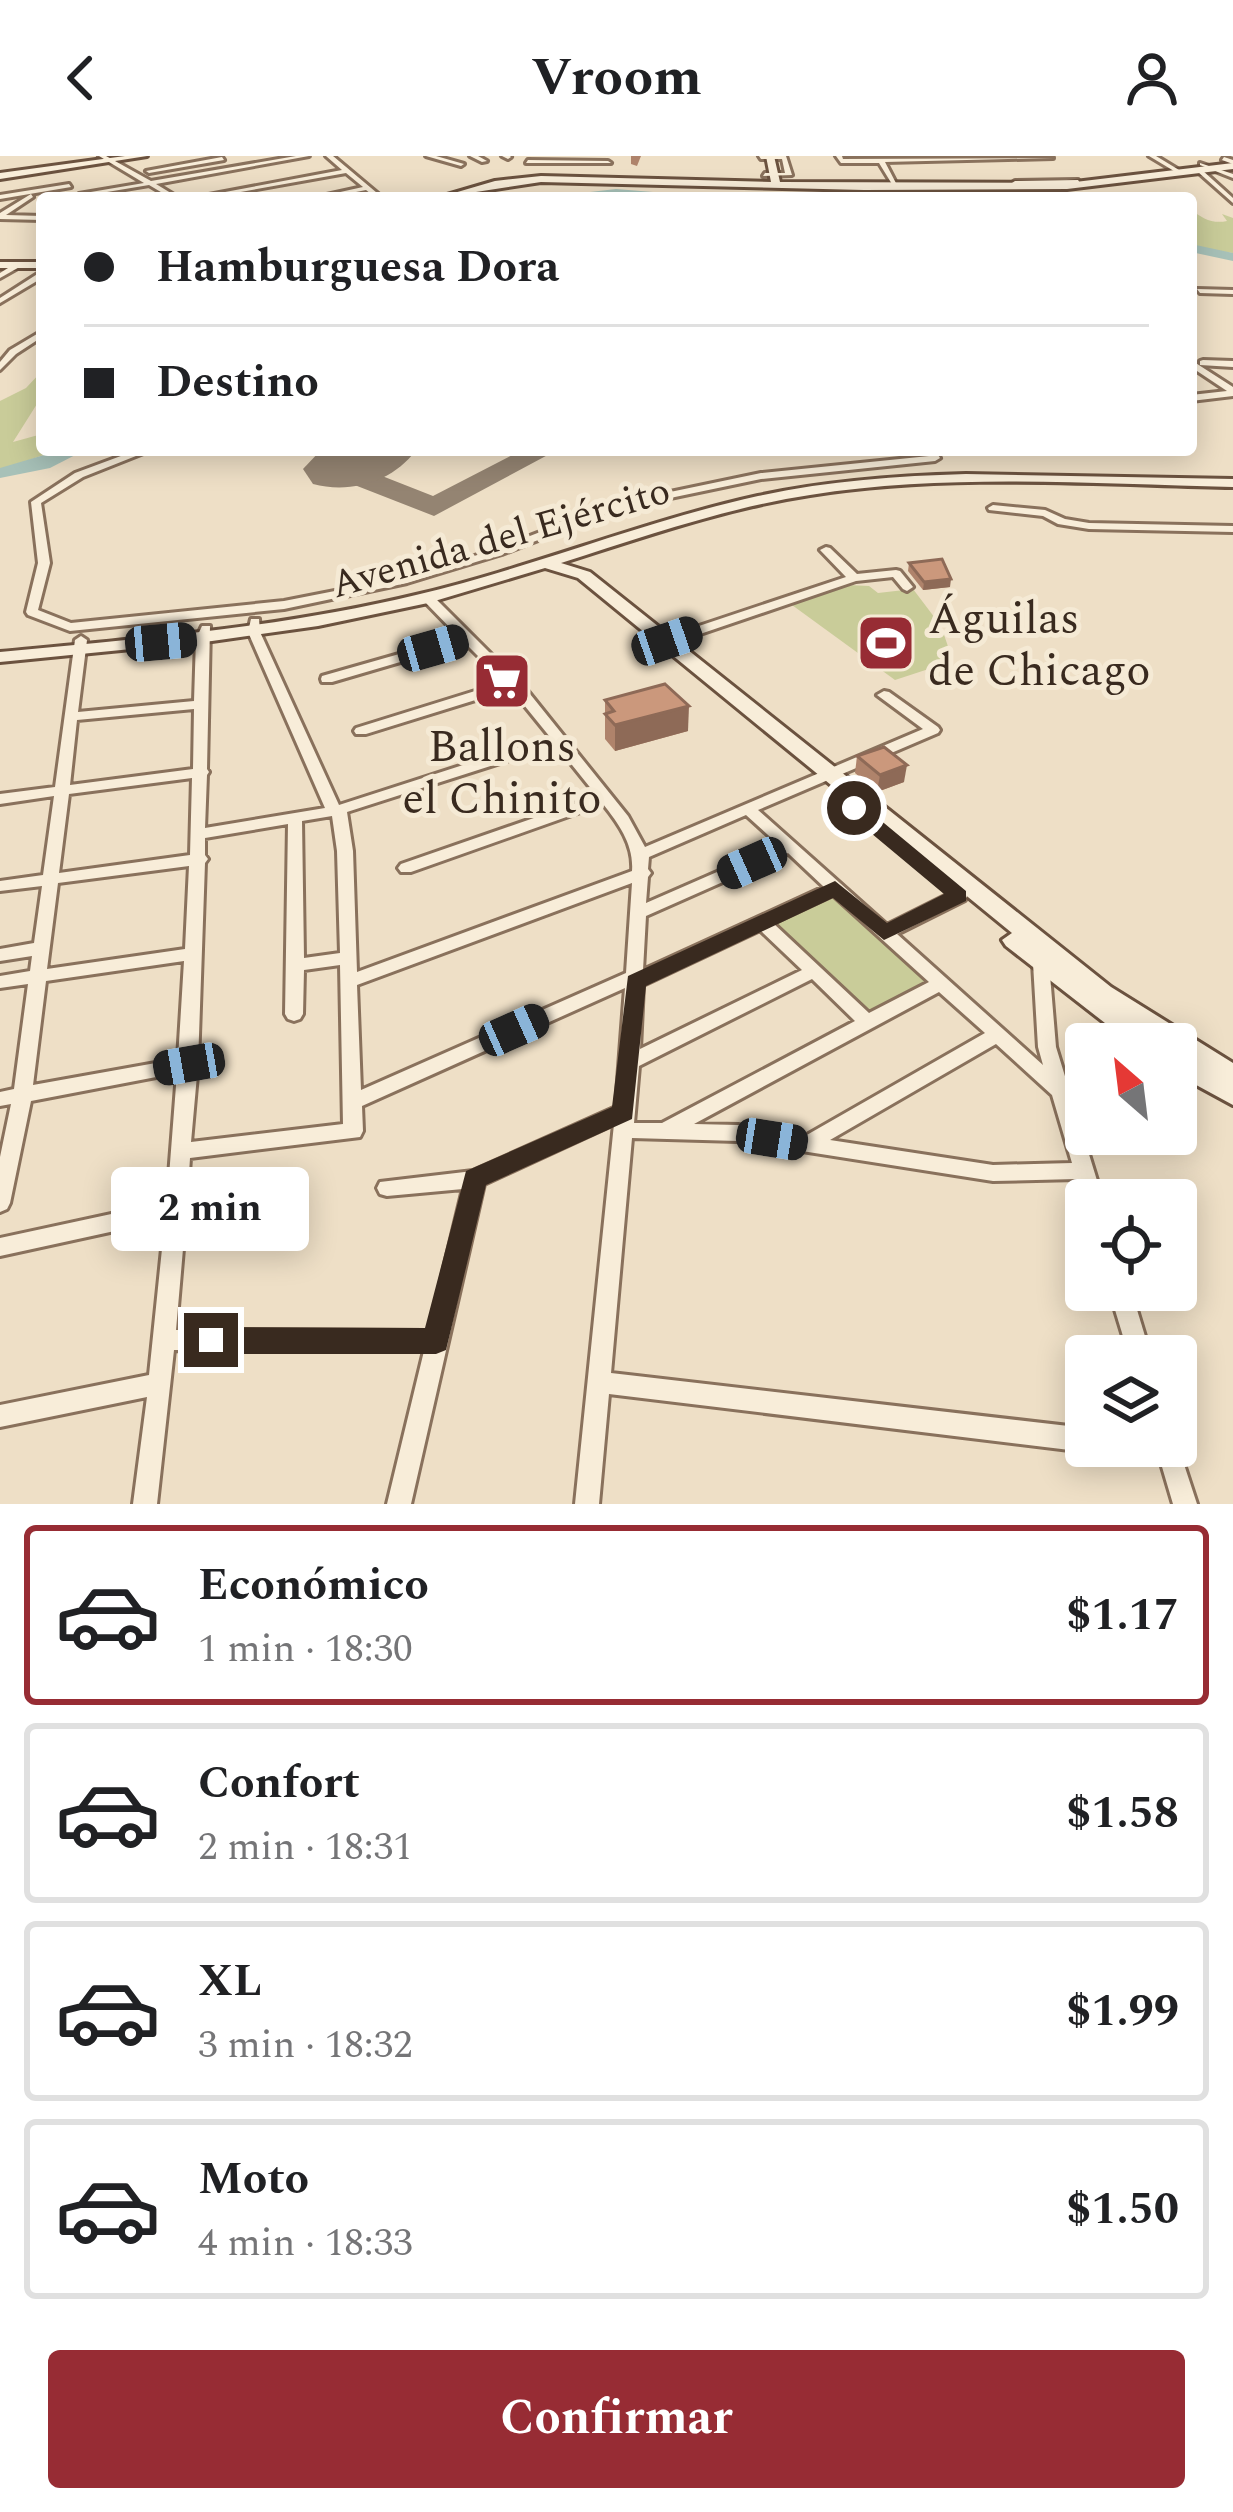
<!DOCTYPE html>
<html lang="es">
<meta charset="utf-8">
<style>
:root{--surface:#fff;--page:#f6f6f6;--text:#202124;--muted:#757577;--line:#e0e0e0;--accent:#972c34}
body{margin:0;font-family:Spectral,serif;background:var(--page);color:var(--text);height:100vh;display:flex;flex-direction:column;font-size:45px;white-space:nowrap}
*{box-sizing:border-box;margin:0}
p{font-size:39px;color:var(--muted)}
.icon{flex:none;width:66px;height:66px;fill:none;stroke:currentColor;stroke-width:2;stroke-linecap:round;stroke-linejoin:round}
.map{position:relative;height:1348px;overflow:hidden}
.drawer{display:flex;flex-direction:column;background:var(--surface);flex:1}
.drawer>*{flex:none}
.top-card{position:absolute;left:36px;top:36px;width:1161px;height:264px;border-radius:12px;box-shadow:0 6px 30px #0003;display:grid;align-content:center;height:264px;padding:0 48px;background:var(--surface)}
.needle{width:78px;rotate:332deg}
.fabs{position:absolute;left:1065px;top:867px;display:grid;gap:24px}
.fabs a{display:grid;place-items:center;width:132px;height:132px;border-radius:12px;background:var(--surface);box-shadow:0 6px 30px #0003;font-size:60px}
.end{position:absolute;width:54px;height:54px;margin:-27px;border:15px solid #392a1f;background:#fff;box-shadow:0 0 0 6px #fff}
.from{border-radius:50%}
.bubble{position:absolute;height:84px;border-radius:12px;background:var(--surface);box-shadow:0 6px 30px #0003;font-size:39px;font-weight:700;line-height:84px;text-align:center}
.car{position:absolute;width:36px;height:72px;margin:-36px -18px;border-radius:15px;box-shadow:0 0 9px 3px #0007;background:linear-gradient(#222 24%,#8ab4d8 0 40%,#222 0 76%,#8ab4d8 0 86%,#222 0)}
.top-card b{display:flex;align-items:center;gap:42px;height:114px;font-size:45px}
.top-card b+b{border-top:3px solid var(--line)}
.top-card i{width:30px;height:30px;background:var(--text)}
ul{padding:21px 0 0;list-style:none}
li{display:flex;align-items:center;gap:36px;height:180px;margin:0 24px 18px;padding:0 24px;border:6px solid var(--line);border-radius:12px}
li div{flex:1}
li b{display:block;font-size:45px}
li em{font-style:normal;font-weight:700}
li.selected{border-color:var(--accent)}
li>.icon{width:108px;height:108px;stroke-width:1.5}
.cta{display:flex;gap:24px;margin-top:auto;padding:24px 48px}
.cta a{flex:1;height:138px;border-radius:12px;background:var(--accent);color:#fff;font-size:48px;font-weight:700;line-height:138px;text-align:center}
header{display:flex;justify-content:space-between;align-items:center;height:156px;padding:0 48px;background:var(--surface);font-size:54px;font-weight:700}
.map>svg:first-child{display:block}
</style>
<header><svg class="icon" aria-label="back" viewBox="0 0 24 24"><path d="M15 5l-7 7 7 7"/></svg>Vroom<svg class="icon" aria-label="person" viewBox="0 0 24 24"><circle cx="12" cy="8" r="4"/><path d="M4 21q1-7 8-7t8 7"/></svg></header>
<div class="map">
<svg width="1233" height="1348" viewBox="0 0 1233 1348">
<rect width="100%" height="100%" fill="#eedfc6"/>
<g fill="#c9cc99">
<path d="M1191,53C1202,63 1213,68 1227,65L1222,58L1233,62V97L1191,91Z"/>
<path d="M42,215V240L13,286L42,278V294H58L0,314V245L26,232Z"/>
<path d="M848,429L869,430L878,437L913,433L941,470L953,505L895,524L792,449Z"/>
<path d="M834,738L929,826L869,858L772,767Z"/>
</g>
<g fill="none" stroke-linecap="round" stroke-linejoin="round">
<g fill="#a7c1b8" fill-rule="evenodd">
<path d="M616,33L690,39L696,42H538Z"/>
<path d="M1191,88L1233,97V105L1191,96Z"/>
<path d="M61,294H85L50,312L0,322V312Z"/>
</g>
<path fill="#948472" fill-rule="evenodd" d="M522,294H557L434,360L329,319L325,313L339,304L349,307L433,340Z"/>
<path fill="#948472" fill-rule="evenodd" d="M321,294H416C393,326 350,338 313,328L303,313Z"/>
<defs>
<g id="street">
<path d="M99,0H106L151,25L296,0H309L156,28L179,42H171L149,29L77,41L79,38L144,27Z"/>
<path d="M326,0H333L383,42H376L366,34L326,42H313L363,31L346,17L207,42H193L342,14Z"/>
<path d="M426,0H436L464,8L461,10Z"/>
<path d="M470,0H478L487,5L482,6Z"/>
<path d="M502,0H510L511,1L508,3Z"/>
<path d="M759,0H786L792,19L763,20L765,17H785L782,3H761Z"/>
<path d="M836,0H842L843,3L1053,2L885,6L898,31L895,33L879,7H841Z"/>
<path d="M1149,0H1156L1184,17L1179,18Z"/>
<path d="M222,1L224,4L149,17L146,15Z"/>
<path d="M1224,1L1233,4V8L1222,4Z"/>
<path d="M528,4L608,5L611,7H526Z"/>
<path d="M1200,7L1233,18V22L1200,9Z"/>
<path d="M1198,14H1202L1233,42V47L1198,16Z"/>
<path d="M1078,24L1080,27H1012L1015,25Z"/>
<path d="M69,28L71,31L0,43V39Z"/>
<path d="M31,38L33,41L6,59L42,60V64L0,63V57Z"/>
<path d="M16,107L23,109L0,122V117Z"/>
<path d="M39,117H42V122L0,147V142Z"/>
<path d="M1197,133L1233,134V138L1200,137Z"/>
<path d="M42,175V181L16,198L0,214V206L10,194Z"/>
<path d="M1191,204L1233,231V240L1191,245V239L1227,235L1191,211Z"/>
<path d="M1203,204L1233,205V211L1200,209V205Z"/>
<path d="M137,294H151L83,321L41,347L50,407L38,454L71,467L284,445L401,422L494,394L602,352L651,340L761,317L929,300L925,294H935L940,302L935,305L761,323L651,346L610,356L502,398L407,427L284,453L70,475L28,459L26,456L38,407L31,346L75,317Z"/>
<path d="M993,349L1045,354L1065,363L1089,367L1233,370V376L1089,373L1058,368L1043,360L989,354L988,352Z"/>
<path d="M826,391L830,392L857,418L896,414L900,415L913,431L907,435L903,433L893,421L856,425L659,492L655,493L649,489L651,486L846,421L820,394Z"/>
<path d="M428,438L432,439L526,533L628,660L645,691L923,573L877,539L884,535L889,536L938,571L940,574L938,577L758,654L887,769L953,736H965L967,740L965,744L897,778L1043,909L1038,891L1033,807L1035,803H1047L1049,807L1056,891L1103,1044H1086V1050L1077,1023L993,1025L738,985L632,982L611,1217L1086,1272V1290H1095L1094,1292L1086,1296L609,1238L599,1348H575L614,968L484,1028L411,1348H387L424,1195L174,1194L157,1348H133L147,1241L0,1271V1249L149,1219L165,1064L0,1100V1082L167,1046L177,917L31,945L10,1047L7,1053L0,1056V1001L11,948L0,950V936L14,933L28,828L0,832V820L30,815L32,800L0,805V793L34,787L42,730L0,735V725L43,719L54,640L0,648V638L55,631L75,484L81,480L87,484L78,556L194,545L196,483L202,470H210L207,613L209,616L207,619L205,672L325,652L248,476L251,463H259L260,476L339,649L550,581L511,533L366,578H356L354,575L356,572L504,526L465,487L332,526H322L321,523L322,520L459,481L424,445V439ZM194,553L193,613L70,629L77,564ZM556,589L597,640L401,708L398,712L401,716H411L603,648C619,668 634,689 632,715L357,816L353,695L347,656ZM192,622L190,699L59,717L69,638ZM746,659L779,689L646,747L648,721L651,717L648,713L649,701ZM332,660L337,695L340,797L304,802L302,665ZM288,668L285,858L288,863L294,865L300,863L303,858L304,814L340,809L343,968L191,986L198,908L205,707L208,703L205,699V682ZM788,697L824,731L643,814L646,760ZM189,710L185,793L47,813L58,727ZM632,727L626,817L361,934L357,829ZM833,739L929,826L869,857L773,767ZM760,774L802,814L640,893L643,829ZM184,805L178,903L33,929L46,825ZM812,823L855,865L662,967H634L639,910ZM625,832L616,951L473,1015L380,1026L377,1032L380,1038L387,1040L463,1033L429,1175L176,1174L186,1058L189,1052L187,1048L190,1002L360,981L363,975L362,950ZM939,836L985,877L805,980L738,969L694,968ZM996,888L1052,939L1072,1007L993,1009L830,984Z"/>
<path d="M1109,1134H1131L1151,1200H1129Z"/>
<path d="M1176,1284L1197,1348H1173L1160,1304L1132,1298L1128,1290H1176Z"/>
</g>
<g id="secondary">
<path d="M125,0H147L0,23V17Z"/>
<path d="M766,0H774L780,26L1067,27L1233,7V13L1067,33L864,34L541,26L437,42L495,25L541,20L771,26Z"/>
<rect x="0" y="106" width="42" height="6"/>
<path d="M966,318L1233,323V331C1092,328 950,317 810,339C725,352 643,381 561,407L590,416L1111,831L1233,907V949L1176,918V888H1132L1006,790L1002,784L1012,777L578,422L545,412L428,447L318,470L212,485L0,506V496C139,483 279,472 416,439C531,412 641,366 758,340C826,325 896,320 966,318Z"/>
</g>
</defs>
<use href="#street" stroke="#89715c" stroke-width="6"/>
<use href="#secondary" stroke="#6b523f" stroke-width="6"/>
<use href="#street" fill="#f8edd9" fill-rule="evenodd"/>
<use href="#secondary" fill="#f8edd9" fill-rule="evenodd"/>
</g>
<g fill="#af836b">
<path d="M631,0H641L637,10L631,8Z"/>
<path d="M909,407L950,431L923,434L908,415Z"/>
<path d="M605,544L688,575L615,595L605,583Z"/>
<path d="M857,600L904,626L877,636L855,617Z"/>
</g>
<g fill="#8e6a57">
<path d="M951,423L950,431L923,434L924,426Z"/>
<path d="M689,550L688,575L615,595V569Z"/>
<path d="M907,609L904,626L877,636L880,619Z"/>
</g>
<g fill="#cb987c" stroke="#8e6a57" stroke-width="3">
<path d="M942,403L951,423L924,426L909,407Z"/>
<path d="M665,528L689,550L615,569L605,558L614,555L605,544Z"/>
<path d="M884,591L907,609L880,619L857,600Z"/>
</g>
<path fill="#392a1f" d="M847,648H861L966,735V745L884,784L833,742L646,830L632,963L486,1029L446,1194L436,1198H211L201,1194L197,1184L201,1175L211,1171L425,1172L466,1015L612,951L628,820L835,725L887,767L944,738L847,657Z"/>
<defs>
<symbol id="stadium-square" viewBox="-11 -11 22 22"><rect x="-9" y="-9" width="18" height="18" rx="4" fill="#972c34" stroke="#f5ead5"/><path d="M0-5a6.5 5 0 1 0 0 10a6.5 5 0 1 0 0-10ZM-3.5-1.8h7v3.6h-7Z" fill="#fff"/></symbol>
<symbol id="supermarket-square" viewBox="-11 -11 22 22"><rect x="-9" y="-9" width="18" height="18" rx="4" fill="#972c34" stroke="#f5ead5"/><path d="M-6-5.5h2.5l.6 2H6L4.5 2H-2.5L-4.4-4H-6ZM-1.5 3.2a1.3 1.3 0 1 0 .1 0ZM3 3.2a1.3 1.3 0 1 0 .1 0Z" fill="#fff"/></symbol>
</defs>
<g fill-rule="evenodd">
<use href="#stadium-square" x="853" y="454" width="66" height="66"/>
<use href="#supermarket-square" x="469" y="492" width="66" height="66"/>
</g>
<g text-anchor="middle" stroke-width="10" stroke-linejoin="round" paint-order="stroke">
<g font-size="39" fill="#392a1f" stroke="#f5ead5">
<text transform="translate(500 380) rotate(-16)" y="14">Avenida del Ejército</text>
</g>
<g font-size="45" fill="#392a1f" stroke="#f5ead5" text-anchor="start">
<text x="928" y="477">Águilas<tspan x="928" dy="52">de Chicago</tspan></text>
<text x="502" y="605" text-anchor="middle">Ballons<tspan x="502" dy="52">el Chinito</tspan></text>
</g>
</g>
</svg>
<div class="fabs">
<a><svg class="needle" viewBox="-14 -14 28 28"><path d="M0-13l5 13h-10z" fill="#e53935"/><path d="M0 13l5-13h-10z" fill="#757577"/></svg></a>
<a><svg class="icon" aria-label="locate" viewBox="0 0 24 24"><circle cx="12" cy="12" r="6"/><path d="M12 2v4M12 18v4M2 12h4M18 12h4"/></svg></a>
<a><svg class="icon" aria-label="layers" viewBox="0 0 24 24"><path d="M12 4l9 5-9 5-9-5zM3 14l9 5 9-5"/></svg></a>
</div>
<i class="end from" style="left:854px;top:652px"></i>
<i class="end" style="left:211px;top:1184px"></i>
<div class="bubble" style="left:111px;top:1011px;width:198px">2 min</div>
<i class="car" style="left:667px;top:485px;rotate:71deg"></i>
<i class="car" style="left:161px;top:486px;rotate:85deg"></i>
<i class="car" style="left:433px;top:492px;rotate:74deg"></i>
<i class="car" style="left:752px;top:707px;rotate:246deg"></i>
<i class="car" style="left:514px;top:874px;rotate:66deg"></i>
<i class="car" style="left:189px;top:908px;rotate:260deg"></i>
<i class="car" style="left:772px;top:983px;rotate:99deg"></i>
<div class="top-card">
<b><i class="from"></i>Hamburguesa Dora</b>
<b><i></i>Destino</b>
</div>
</div>
<section class="drawer">
<ul>
<li class="selected"><svg class="icon" aria-label="car" viewBox="0 0 24 24"><path d="M5 17H2v-5l4-1 3-4h7l3 4 3 1v5h-3M9 17h6M6 11h13"/><circle cx="7" cy="17" r="2"/><circle cx="17" cy="17" r="2"/></svg><div><b>Económico</b><p>1 min · 18:30</p></div><em>$1.17</em></li>
<li><svg class="icon" aria-label="car" viewBox="0 0 24 24"><path d="M5 17H2v-5l4-1 3-4h7l3 4 3 1v5h-3M9 17h6M6 11h13"/><circle cx="7" cy="17" r="2"/><circle cx="17" cy="17" r="2"/></svg><div><b>Confort</b><p>2 min · 18:31</p></div><em>$1.58</em></li>
<li><svg class="icon" aria-label="car" viewBox="0 0 24 24"><path d="M5 17H2v-5l4-1 3-4h7l3 4 3 1v5h-3M9 17h6M6 11h13"/><circle cx="7" cy="17" r="2"/><circle cx="17" cy="17" r="2"/></svg><div><b>XL</b><p>3 min · 18:32</p></div><em>$1.99</em></li>
<li><svg class="icon" aria-label="car" viewBox="0 0 24 24"><path d="M5 17H2v-5l4-1 3-4h7l3 4 3 1v5h-3M9 17h6M6 11h13"/><circle cx="7" cy="17" r="2"/><circle cx="17" cy="17" r="2"/></svg><div><b>Moto</b><p>4 min · 18:33</p></div><em>$1.50</em></li>
</ul>
<div class="cta"><a>Confirmar</a></div>
</section>
